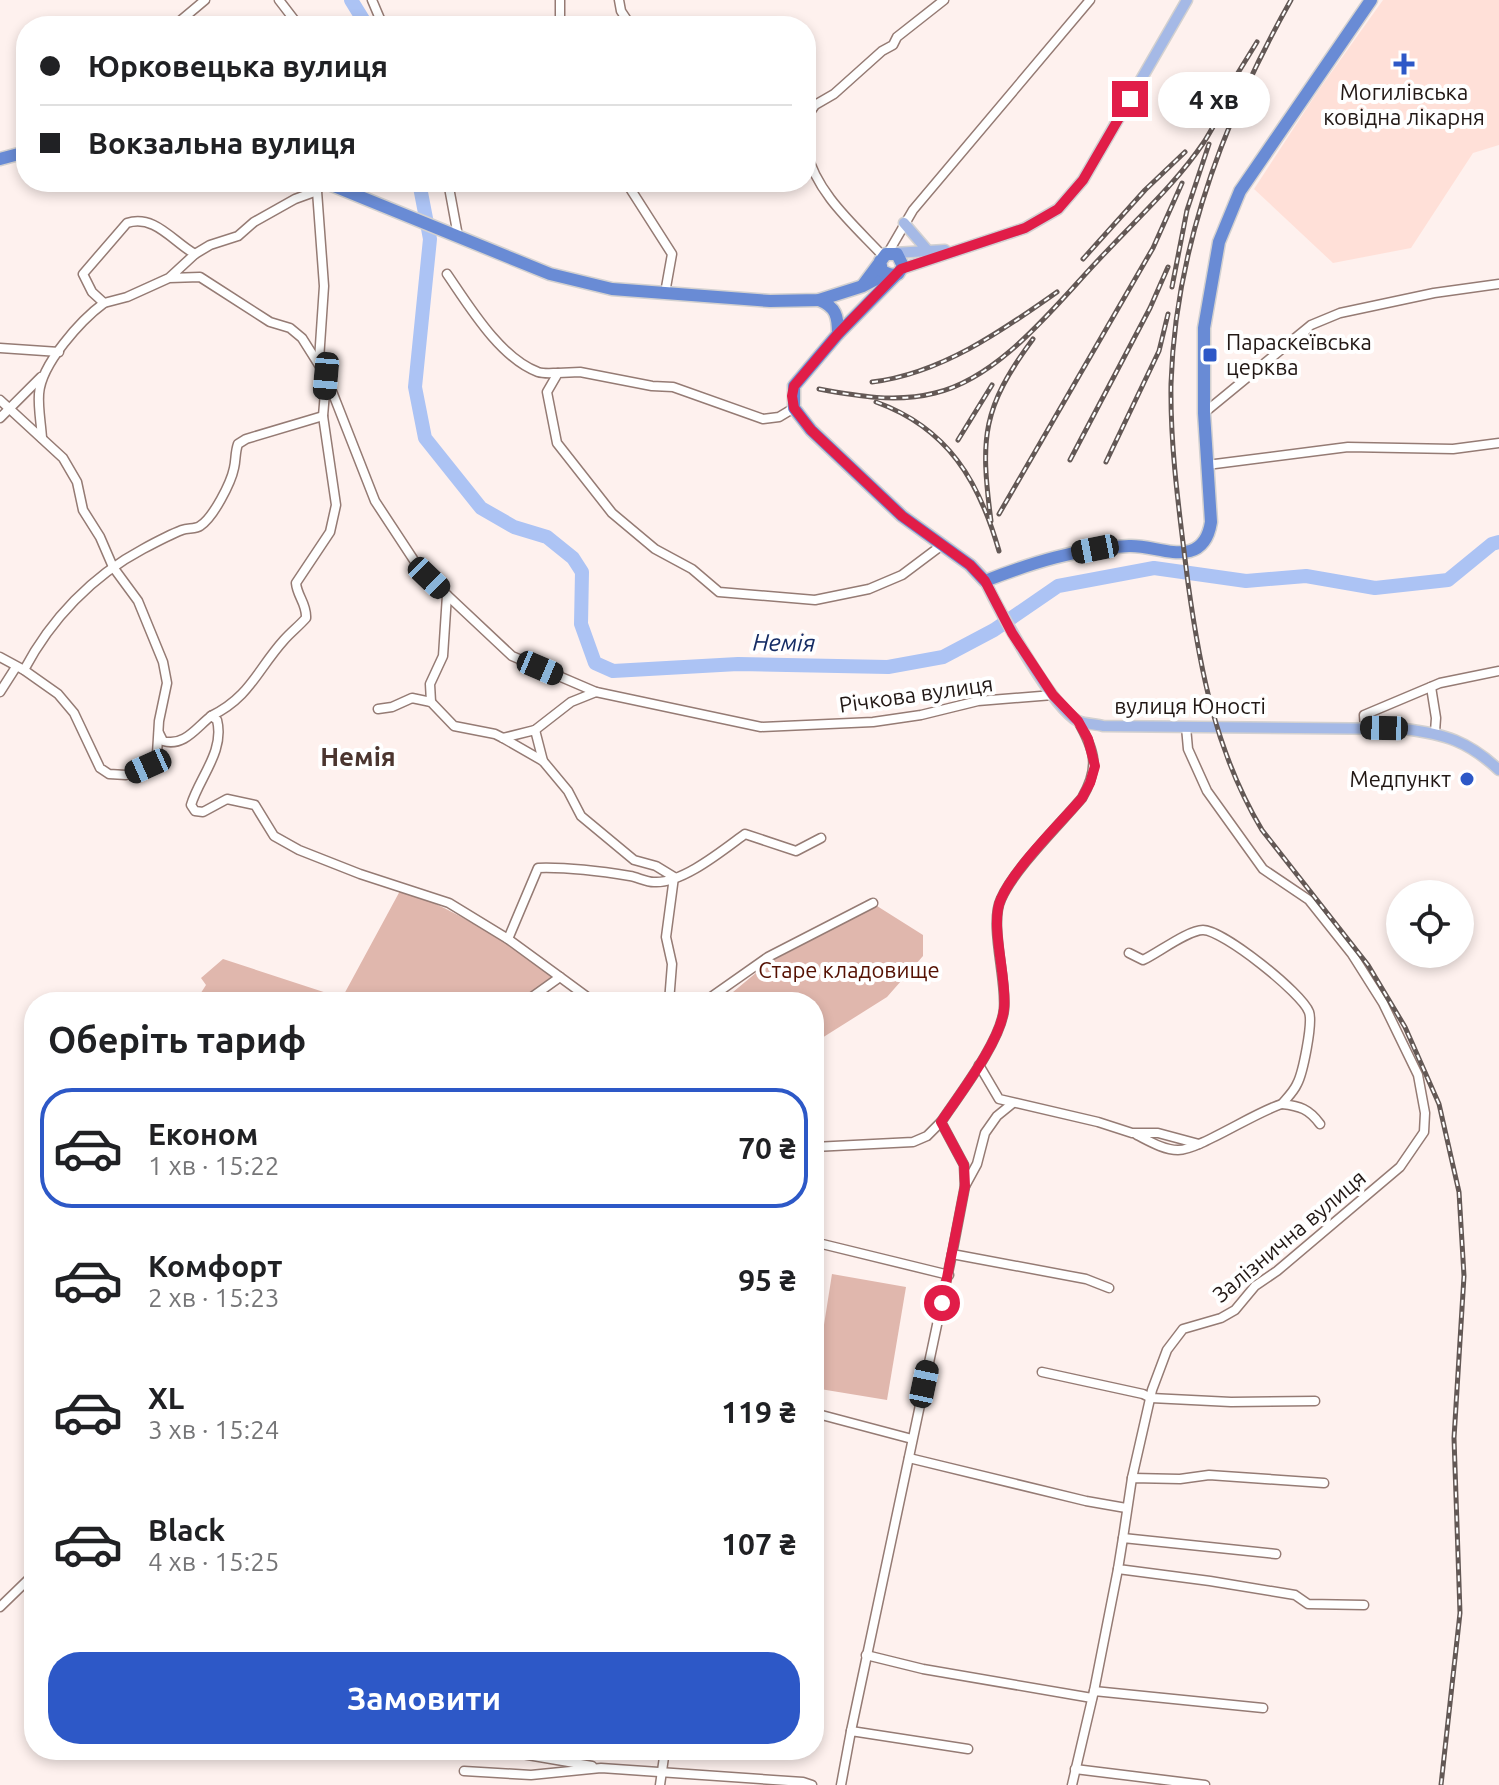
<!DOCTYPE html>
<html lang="uk">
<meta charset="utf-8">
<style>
:root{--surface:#fff;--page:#f6f6f6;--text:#202124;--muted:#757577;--line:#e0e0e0;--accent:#2d58c7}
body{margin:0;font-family:Ubuntu,sans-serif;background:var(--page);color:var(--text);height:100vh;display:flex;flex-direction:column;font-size:30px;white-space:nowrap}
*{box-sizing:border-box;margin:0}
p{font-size:26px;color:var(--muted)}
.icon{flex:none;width:44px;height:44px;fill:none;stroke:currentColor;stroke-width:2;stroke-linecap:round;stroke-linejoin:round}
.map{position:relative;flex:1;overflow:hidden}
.drawer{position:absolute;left:24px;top:992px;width:800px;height:768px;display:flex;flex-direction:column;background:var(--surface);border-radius:32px;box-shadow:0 4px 12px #0003}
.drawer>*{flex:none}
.hud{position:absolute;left:16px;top:16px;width:800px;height:176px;border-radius:32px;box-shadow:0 4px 12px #0003;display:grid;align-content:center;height:176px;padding:0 24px;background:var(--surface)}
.buttons{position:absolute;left:1386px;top:880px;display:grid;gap:16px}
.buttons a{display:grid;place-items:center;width:88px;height:88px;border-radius:50%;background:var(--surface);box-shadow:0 4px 12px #0003;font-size:40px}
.end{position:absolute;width:36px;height:36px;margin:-18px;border:10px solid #e11d48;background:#fff;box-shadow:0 0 0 4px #fff}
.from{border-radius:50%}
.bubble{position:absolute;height:56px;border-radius:28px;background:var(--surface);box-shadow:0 4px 12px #0003;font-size:26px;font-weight:700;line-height:56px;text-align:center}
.car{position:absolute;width:24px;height:48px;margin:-24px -12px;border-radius:10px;box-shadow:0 0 6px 2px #0007;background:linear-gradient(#222 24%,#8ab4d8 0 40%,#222 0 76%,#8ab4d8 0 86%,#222 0)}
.hud b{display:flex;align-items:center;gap:28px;height:76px;font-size:30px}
.hud b+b{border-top:2px solid var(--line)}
.hud i{width:20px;height:20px;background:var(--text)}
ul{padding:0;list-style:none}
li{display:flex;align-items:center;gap:24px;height:120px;margin:0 16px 12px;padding:0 8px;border:4px solid transparent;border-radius:32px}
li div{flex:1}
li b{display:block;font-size:30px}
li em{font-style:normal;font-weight:700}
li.selected{border-color:var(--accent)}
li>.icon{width:72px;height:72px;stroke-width:1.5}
h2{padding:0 24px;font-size:36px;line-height:96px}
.primary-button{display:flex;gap:16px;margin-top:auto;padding:16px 24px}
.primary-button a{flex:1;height:92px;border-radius:32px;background:var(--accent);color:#fff;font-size:32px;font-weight:700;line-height:92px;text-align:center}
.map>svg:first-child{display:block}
</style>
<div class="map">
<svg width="1499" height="1785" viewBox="0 0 1499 1785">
<rect width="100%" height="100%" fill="#fef1ee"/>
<path fill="#ffe0d8" d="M1383,0H1499V145L1473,153L1411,248L1333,263L1254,189L1318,91Z"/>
<g fill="#e0b7ad">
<path d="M401,889C462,913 501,939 553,977L516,1002H195L206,985L201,978L223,959L342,998Z"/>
<path d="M877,906L923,935V956L887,997L814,1043V1002H721L768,963Z"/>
<path d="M832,1274L906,1287L887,1400L814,1388Z"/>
</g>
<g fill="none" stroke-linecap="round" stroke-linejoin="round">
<g stroke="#acc3f4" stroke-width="14">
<path d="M351,0L367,26"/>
<path d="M419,182L430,239L415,387L425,438L481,508L514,527L547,537L573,558L582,572L581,624L595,663L613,671L738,664L888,667L943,657L994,630L1058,586L1154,568L1246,581L1306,576L1375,588L1448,580L1492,544L1499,542"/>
</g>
<defs>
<g id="minor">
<path d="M279,0L299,26"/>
<path d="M372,0L383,26"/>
<path d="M560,0V26"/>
<path d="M619,0L621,11L631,26"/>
<path d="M174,26L205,0"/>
<path d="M806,118L815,105L834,94L882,51L893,45L897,37L944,0"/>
<path d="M806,150C817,194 853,224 883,256"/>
<path d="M448,182L458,236"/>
<path d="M626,182L672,254L665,293"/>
<path d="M888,253L913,210L1090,0"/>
<path d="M195,254L210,245L238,236L254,222L295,199L317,191"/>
<path d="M447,274C469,306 500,358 538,372C544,374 552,373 558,373"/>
<path d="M169,278L195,254C173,242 155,214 127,223L83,274L92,292L104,303L127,297L169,278L200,277L270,322L290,328L302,338L326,376L375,501L421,571L447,595L443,656L430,684L431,702"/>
<path d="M0,348L59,352"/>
<path d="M319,360L324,286L317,191L319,182"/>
<path d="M0,400L63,458L77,482L83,510L100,537L113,567L138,601L163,662L167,683L159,721L157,754L148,766L126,775L109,774L100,768L74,713L58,694L24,670L0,657"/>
<path d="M794,408L779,417L763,419L673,387L652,386L580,372L558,373L547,392L557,443L612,513L655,549L692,569L719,592L815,600L869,589L902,575L942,545"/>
<path d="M1204,413L1311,325L1340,313L1434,293L1499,284"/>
<path d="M0,418L41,377"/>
<path d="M42,438C41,423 38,408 39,394C41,364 81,320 104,303"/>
<path d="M1207,465L1348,447L1453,449L1499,443"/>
<path d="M447,595L512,656L596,692"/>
<path d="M24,670C51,619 92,576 143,549C156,542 169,535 182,530C188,528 196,529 200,526C213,518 231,483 234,468C236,460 235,452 238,444L246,439L323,416"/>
<path d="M1431,687L1436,718L1435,732"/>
<path d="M0,692L16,667"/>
<path d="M378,709L392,707L412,698L431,702L454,726L495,734L503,738L543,761L568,791L581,816L634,860L656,866L674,877L666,937L672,964L669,1002"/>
<path d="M211,716C250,697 257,670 284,640C291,632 299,626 306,618C307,604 297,596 296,583L330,532L336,505L323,416L326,381"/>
<path d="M1365,728L1364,715L1440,683L1499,671"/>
<path d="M535,730L571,702L596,692L761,727L873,722L921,715L978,701L1053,695"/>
<path d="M159,733L163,741C184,747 196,728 211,716L217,720C225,751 199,778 191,805L195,811L203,812L227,799L255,805L274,836L299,850L360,874L449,903L508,939L560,977L525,1002"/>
<path d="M503,738L535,730L543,761"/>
<path d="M508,939L538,868C569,867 599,871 630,876C637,877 646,882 654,882C682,884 723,850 745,834L796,851L821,838"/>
<path d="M1129,953L1143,960C1158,953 1188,930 1203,930C1223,930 1302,993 1309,1012C1313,1023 1303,1073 1297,1084C1294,1091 1287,1098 1282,1104C1300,1106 1309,1109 1320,1124"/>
<path d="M560,977L594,1002"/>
<path d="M704,1002L768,957L873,903"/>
<path d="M979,1065L999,1099L1098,1122L1132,1133H1158L1199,1144"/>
<path d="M1013,1103L997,1116L985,1133L977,1164L965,1186L952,1254L1086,1279L1109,1288"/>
<path d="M1137,1135C1149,1141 1164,1150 1178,1150C1199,1150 1255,1112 1282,1104"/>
<path d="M814,1147L913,1142L927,1136L941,1122"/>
<path d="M965,1186L964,1165L941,1122C959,1095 1001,1041 1004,1009C1007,980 989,924 1001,899C1014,869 1060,824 1082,798C1100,767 1095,751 1078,721"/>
<path d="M814,1242L949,1275"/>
<path d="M1042,1372L1143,1394L1151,1398L1231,1402L1315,1401"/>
<path d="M814,1413L912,1439"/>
<path d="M909,1458L1086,1501L1126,1508"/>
<path d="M1132,1478L1152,1390L1167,1350L1183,1329L1221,1318L1235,1310L1255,1286L1277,1271L1400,1167L1424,1132L1425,1113L1418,1075L1383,1003L1352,954L1309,900L1263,869L1207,791L1188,749L1186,727"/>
<path d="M1123,1538L1132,1478L1180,1479L1209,1475L1324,1483"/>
<path d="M1276,1554L1123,1538L1118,1569L1210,1581L1295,1595L1308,1604L1364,1605"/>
<path d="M0,1607L34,1574"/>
<path d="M866,1655L923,1669L1092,1698"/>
<path d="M1094,1691L1118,1569"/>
<path d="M851,1731L952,1254"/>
<path d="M498,1750L592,1766"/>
<path d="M1075,1769L1205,1785"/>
<path d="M464,1771L531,1775L601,1768L803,1782L812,1785"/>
<path d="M660,1785L665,1750"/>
<path d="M841,1785L851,1731L968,1749"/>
<path d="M1072,1785L1094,1691L1263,1708"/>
</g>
<g id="major">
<path d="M904,223L928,251"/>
<path d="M894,253L945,250"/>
<path d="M901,269L1025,228L1058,209L1083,180L1187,0"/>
<path d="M985,581C999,610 1052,708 1078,721C1085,724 1096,724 1103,726L1404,729C1445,734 1468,741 1499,770"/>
</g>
<g id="highway">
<path d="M0,159L26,152"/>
<path d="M324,182L550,274L612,289L770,301L819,300L863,286L886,274"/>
<path d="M896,275L838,334L794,386V408L811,430L902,516L970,565L985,581C1031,563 1078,548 1129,546C1149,545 1171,556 1190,551C1204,547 1209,535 1211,522L1204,413V328L1219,242L1240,191L1371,0"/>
<path d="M863,285L886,254H897L903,266L898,274L891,275L882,271L880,261"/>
<path d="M819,300C836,307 838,316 838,334"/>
</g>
</defs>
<use href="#minor" stroke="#957b74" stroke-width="11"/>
<use href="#major" stroke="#d3d1d0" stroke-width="13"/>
<use href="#highway" stroke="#d3d1d0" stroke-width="15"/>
<use href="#minor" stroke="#fff" stroke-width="8"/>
<use href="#major" stroke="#a5b9e6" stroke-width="10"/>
<use href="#highway" stroke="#698bd5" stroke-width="12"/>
<defs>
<g id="rail">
<path d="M1291,0C1225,117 1175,248 1171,384C1170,450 1180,517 1188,583C1200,670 1216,753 1262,830L1368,965L1405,1027L1439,1104L1459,1192L1464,1276L1454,1438L1460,1613L1441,1785"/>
<path d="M1228,89L1257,42"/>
<path d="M1083,259L1145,190L1185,152"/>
<path d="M1172,287L1187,210L1209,144"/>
<path d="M872,382C940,374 1002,331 1057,292"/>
<path d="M819,389C857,396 896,403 935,393C1003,377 1059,300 1107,251C1140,216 1177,182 1204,142C1216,123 1226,103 1237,83"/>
<path d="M876,402C948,428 979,481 999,551"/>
<path d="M958,440L992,385"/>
<path d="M1070,460L1150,308L1168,267"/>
<path d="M1106,462L1159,351L1168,314"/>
<path d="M999,514L1153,248L1182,183"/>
<path d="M991,521C980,437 982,408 1033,339"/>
</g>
</defs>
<use href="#rail" stroke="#635855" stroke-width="5"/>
<use href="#rail" stroke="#fff" stroke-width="2" stroke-dasharray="6" stroke-linecap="butt"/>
</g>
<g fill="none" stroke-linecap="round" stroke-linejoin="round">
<path stroke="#e11d48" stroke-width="10" d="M942,1303L965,1186L964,1165L941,1122C959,1095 1001,1041 1004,1009C1008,980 989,924 1001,899C1014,868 1060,824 1082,798L1090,783L1095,766L1088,739L1078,721L1053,695L1012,633L985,581L970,565L902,516L811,430L794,408L792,396L794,386L838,334L901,269L1025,228L1058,209L1083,180L1130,99"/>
</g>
<g fill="#2d58c7" stroke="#fff" stroke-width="3">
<path d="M1400 52h8v8h8v8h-8v8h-8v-8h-8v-8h8z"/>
<rect x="1202" y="347" width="16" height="16" rx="4"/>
<circle cx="1467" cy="779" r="8"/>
</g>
<g text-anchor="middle" stroke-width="8" stroke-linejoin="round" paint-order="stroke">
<g font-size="22" fill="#221815" stroke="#fff">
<text x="1404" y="100">Могилівська<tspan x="1404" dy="25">ковідна лікарня</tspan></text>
<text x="1226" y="350" text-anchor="start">Параскеївська<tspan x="1226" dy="25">церква</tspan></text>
<text x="1451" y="787" text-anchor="end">Медпункт</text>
</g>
<g font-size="22" fill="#221815" stroke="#fff">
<text transform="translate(916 694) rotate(-8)" y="8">Річкова вулиця</text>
<text x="1190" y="714">вулиця Юності</text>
<text transform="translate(1289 1236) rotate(-40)" y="8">Залізнична вулиця</text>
</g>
<g font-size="22" fill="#551002" stroke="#fff">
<text x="849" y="978">Старе кладовище</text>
</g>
<g font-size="24" font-style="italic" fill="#162d65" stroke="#fff">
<text transform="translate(784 643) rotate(1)" y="8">Немія</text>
</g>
<g font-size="26" font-weight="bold" fill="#4b352f" stroke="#fff">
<text x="358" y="766">Немія</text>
</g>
</g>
</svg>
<div class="buttons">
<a><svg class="icon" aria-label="locate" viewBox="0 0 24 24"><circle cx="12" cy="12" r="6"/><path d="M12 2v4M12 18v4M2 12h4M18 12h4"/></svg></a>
</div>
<i class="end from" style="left:942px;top:1303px"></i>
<i class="end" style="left:1130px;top:99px"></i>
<div class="bubble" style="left:1158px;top:72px;width:112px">4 хв</div>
<i class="car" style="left:326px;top:376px;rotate:185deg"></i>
<i class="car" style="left:1095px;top:549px;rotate:259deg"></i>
<i class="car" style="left:429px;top:578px;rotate:134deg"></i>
<i class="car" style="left:540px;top:668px;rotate:113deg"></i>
<i class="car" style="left:1384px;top:728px;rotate:271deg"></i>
<i class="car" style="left:148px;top:766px;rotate:246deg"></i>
<i class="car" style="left:924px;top:1384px;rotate:12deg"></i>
<div class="hud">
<b><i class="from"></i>Юрковецька вулиця</b>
<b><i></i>Вокзальна вулиця</b>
</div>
<section class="drawer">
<h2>Оберіть тариф</h2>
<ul>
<li class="selected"><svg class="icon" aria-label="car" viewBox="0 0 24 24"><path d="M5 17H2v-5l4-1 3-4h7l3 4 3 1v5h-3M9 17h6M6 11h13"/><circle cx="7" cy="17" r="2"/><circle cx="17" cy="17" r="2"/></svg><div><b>Економ</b><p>1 хв · 15:22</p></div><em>70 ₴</em></li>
<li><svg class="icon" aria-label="car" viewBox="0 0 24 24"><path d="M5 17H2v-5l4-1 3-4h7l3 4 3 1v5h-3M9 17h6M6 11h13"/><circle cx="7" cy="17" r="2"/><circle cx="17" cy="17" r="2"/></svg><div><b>Комфорт</b><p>2 хв · 15:23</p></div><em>95 ₴</em></li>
<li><svg class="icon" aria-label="car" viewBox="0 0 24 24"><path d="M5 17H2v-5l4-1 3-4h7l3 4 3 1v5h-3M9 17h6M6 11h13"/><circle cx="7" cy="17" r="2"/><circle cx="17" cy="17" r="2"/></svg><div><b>XL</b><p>3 хв · 15:24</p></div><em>119 ₴</em></li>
<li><svg class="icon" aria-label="car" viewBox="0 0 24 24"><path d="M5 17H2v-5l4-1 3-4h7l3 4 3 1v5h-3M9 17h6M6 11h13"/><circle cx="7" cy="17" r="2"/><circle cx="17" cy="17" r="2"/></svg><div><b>Black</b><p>4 хв · 15:25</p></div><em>107 ₴</em></li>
</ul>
<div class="primary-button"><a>Замовити</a></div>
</section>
</div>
